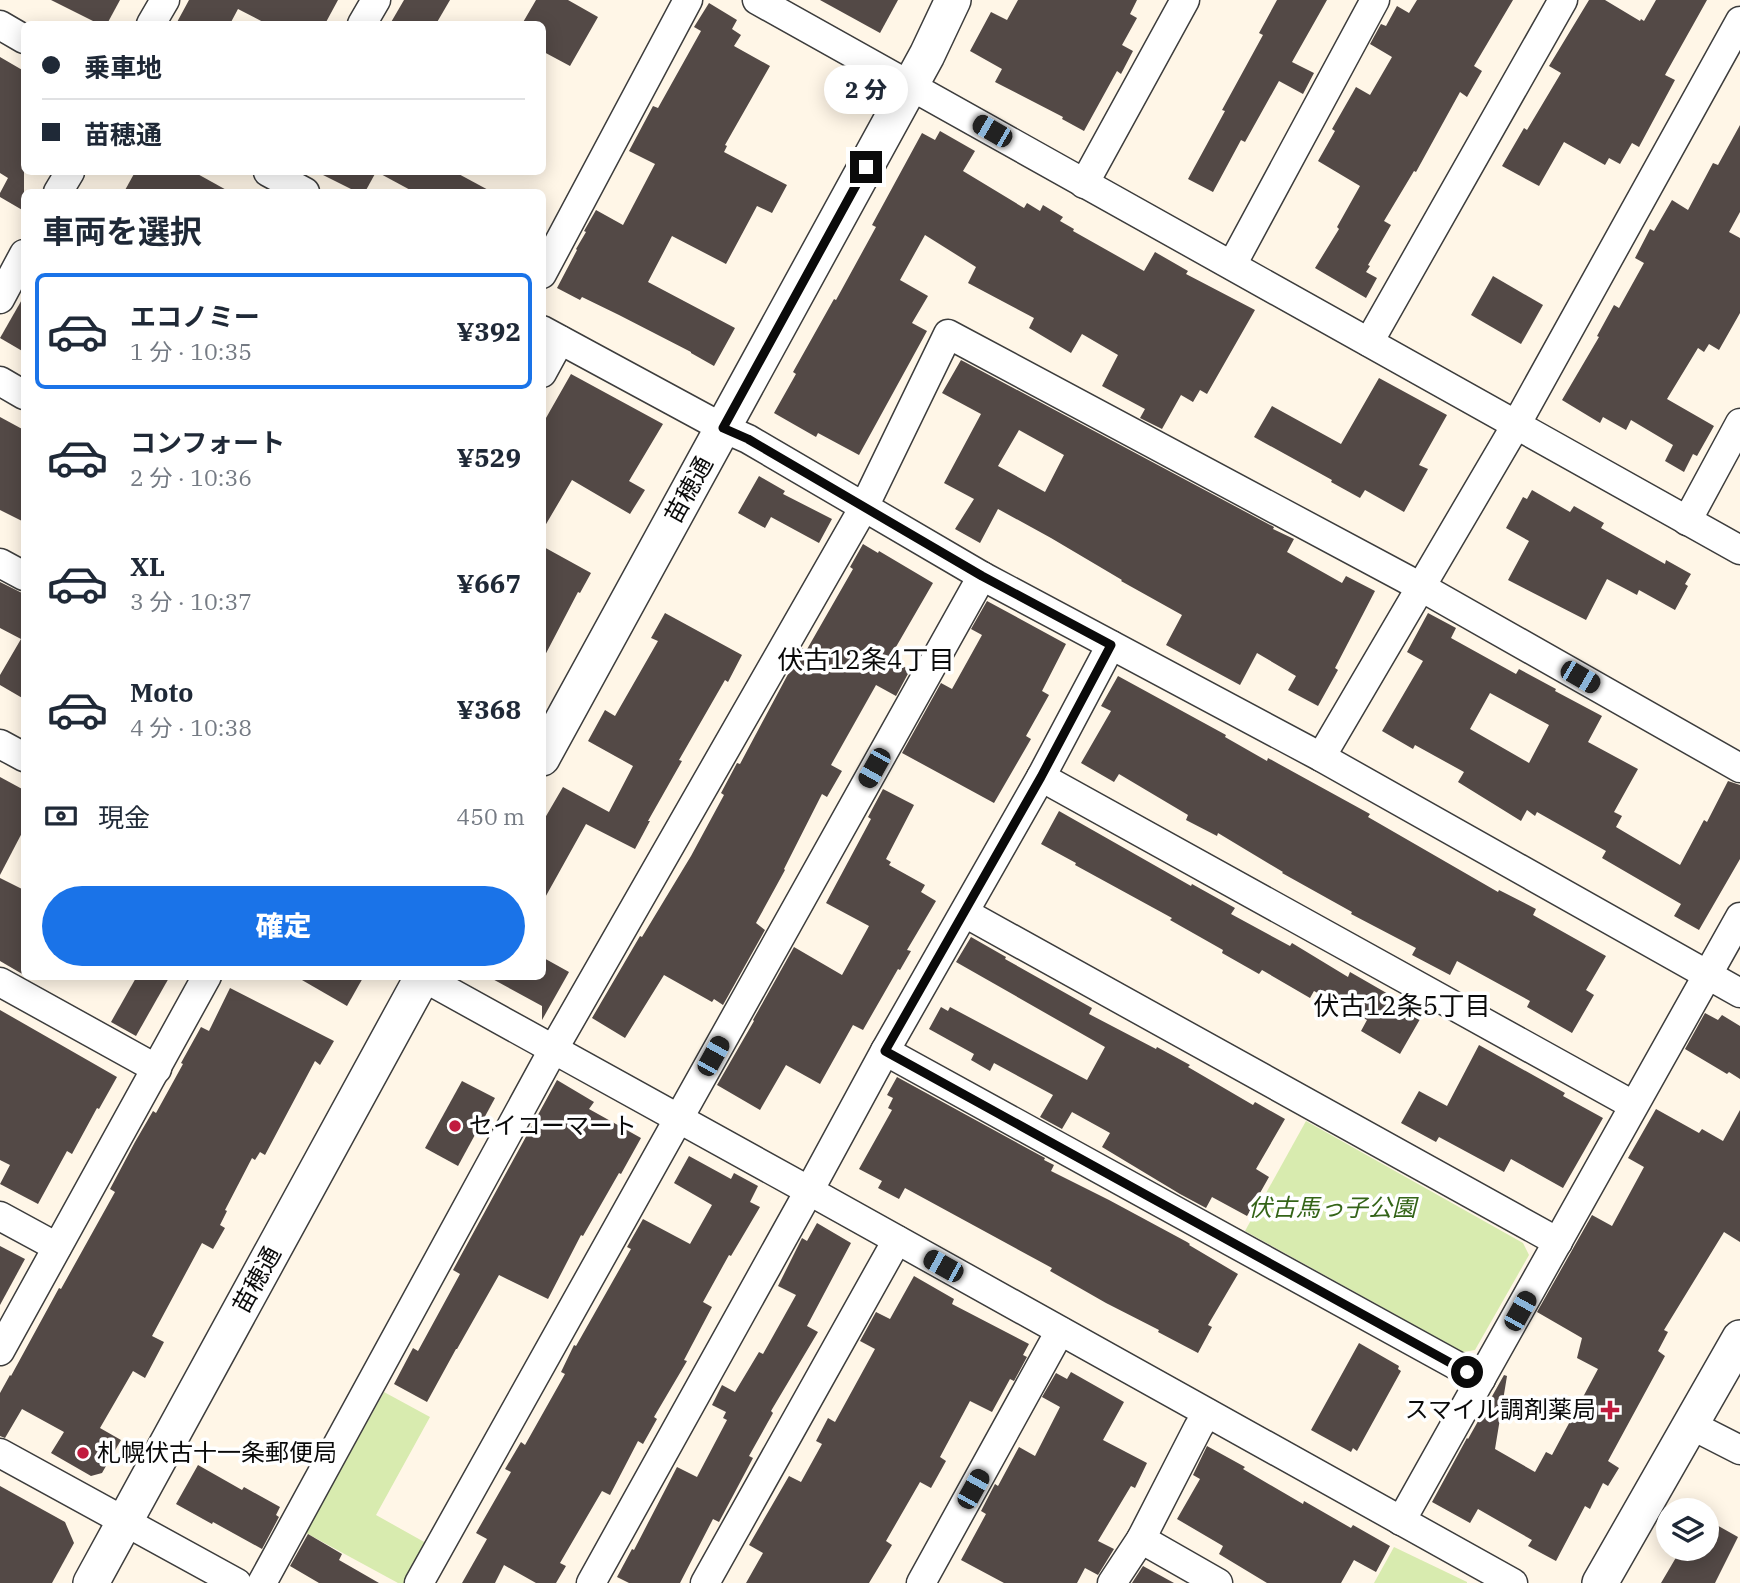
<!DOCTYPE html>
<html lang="ja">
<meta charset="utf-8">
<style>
:root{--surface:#fff;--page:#f6f6f7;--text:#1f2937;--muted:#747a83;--line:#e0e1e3;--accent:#1a73e8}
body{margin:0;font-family:"IBM Plex Serif","Noto Sans JP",serif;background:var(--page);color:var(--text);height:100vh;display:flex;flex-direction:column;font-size:26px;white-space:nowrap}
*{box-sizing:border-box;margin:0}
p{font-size:23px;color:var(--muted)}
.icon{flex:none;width:38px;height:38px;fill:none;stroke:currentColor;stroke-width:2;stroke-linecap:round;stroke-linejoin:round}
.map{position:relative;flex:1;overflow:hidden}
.drawer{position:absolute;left:21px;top:189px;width:525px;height:791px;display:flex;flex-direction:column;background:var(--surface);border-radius:10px;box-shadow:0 4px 18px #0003}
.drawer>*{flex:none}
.banner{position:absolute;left:21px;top:21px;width:525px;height:154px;border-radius:10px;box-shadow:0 4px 18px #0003;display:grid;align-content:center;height:154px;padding:0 21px;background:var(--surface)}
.controls{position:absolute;left:1656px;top:1498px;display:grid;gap:14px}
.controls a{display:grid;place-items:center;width:63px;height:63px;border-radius:50%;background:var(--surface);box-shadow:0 4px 18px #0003;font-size:35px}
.end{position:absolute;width:32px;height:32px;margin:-16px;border:9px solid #0a0a0a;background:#fff;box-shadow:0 0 0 4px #fff}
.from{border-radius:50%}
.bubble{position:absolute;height:49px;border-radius:24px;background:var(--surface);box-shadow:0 4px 18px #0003;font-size:23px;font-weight:800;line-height:49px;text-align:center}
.car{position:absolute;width:21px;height:42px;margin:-21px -10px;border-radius:9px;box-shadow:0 0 5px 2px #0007;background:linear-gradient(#222 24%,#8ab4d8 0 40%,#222 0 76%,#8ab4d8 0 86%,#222 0)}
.banner b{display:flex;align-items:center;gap:24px;height:66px;font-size:26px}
.banner b+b{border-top:2px solid var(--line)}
.banner i{width:18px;height:18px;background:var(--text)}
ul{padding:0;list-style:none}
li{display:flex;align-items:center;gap:21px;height:116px;margin:0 14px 10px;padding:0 7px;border:4px solid transparent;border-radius:10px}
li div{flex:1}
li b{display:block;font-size:26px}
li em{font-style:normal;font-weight:800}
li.current{border-color:var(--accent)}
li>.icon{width:63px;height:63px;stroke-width:1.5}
h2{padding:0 21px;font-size:32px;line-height:84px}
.pay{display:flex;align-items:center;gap:18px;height:77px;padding:0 21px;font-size:26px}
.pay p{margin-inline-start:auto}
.button{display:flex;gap:14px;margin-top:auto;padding:14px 21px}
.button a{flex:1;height:80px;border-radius:42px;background:var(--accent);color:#fff;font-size:28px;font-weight:800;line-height:80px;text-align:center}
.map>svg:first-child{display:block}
</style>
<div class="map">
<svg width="1740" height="1583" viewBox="0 0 1740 1583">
<rect width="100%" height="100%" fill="#fff6e7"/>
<g fill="#d8ebaf">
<path d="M1306,1121L1523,1243L1529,1255L1475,1350L1463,1352L1245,1231Z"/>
<path d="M384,1392L430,1417L376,1515L426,1543L404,1583H398L306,1533Z"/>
<path d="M1394,1547L1467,1582V1583H1374Z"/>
</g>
<g fill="#534946" fill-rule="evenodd">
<path d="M51,0H120L107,24H99Z"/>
<path d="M189,0H338L325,24H267L238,9L230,24H176Z"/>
<path d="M404,0H450L436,24H390Z"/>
<path d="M536,0H568L598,17L570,66L542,51V24H522Z"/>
<path d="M820,0H898L880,33Z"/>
<path d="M1018,0H1137L1130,14L1137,18L1122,45L1133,51L1121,74L1117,71L1084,131L1062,119L1063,117L995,82L1002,69L970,51L991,12L1007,20Z"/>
<path d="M1277,0H1327L1292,62L1314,73L1303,94L1279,81L1245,142L1241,140L1213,192L1188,179L1225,111L1222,110L1263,35L1259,33Z"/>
<path d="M1417,0H1513L1474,66L1482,71L1467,97L1460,92L1416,172L1414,171L1384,221L1391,225L1368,265L1370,266L1366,272L1377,278L1366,298L1315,268L1339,229L1337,227L1360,186L1318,161L1335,131L1332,129L1356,87L1370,95L1392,57L1370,44L1381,24L1386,26L1397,6L1409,13Z"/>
<path d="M1589,0H1605L1640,21L1641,19L1644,21L1656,0H1707L1665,75L1675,80L1639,147L1632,143L1620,164L1609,158L1605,165L1564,142L1539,186L1502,166L1524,128L1527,130L1561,73L1549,66Z"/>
<path d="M709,3L737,20L732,29L741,35L734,46L770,66L725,145L727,146L724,152L787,185L772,213L757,206L726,264L672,236L648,282L735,328L714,366L691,353V352L619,315L582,297L580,300L557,288L577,250L576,249L586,232L584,231L596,210L623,225L655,164L629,151L653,106L658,108L701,31L694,27Z"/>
<path d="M0,57L24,71V211L0,197V193L8,178L0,173Z"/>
<path d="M1740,125V212L1729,232L1740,238V313L1719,350L1709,344L1704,352L1698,348L1667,399L1714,426L1697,456L1693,454L1684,472L1665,461L1673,445L1631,420L1626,430L1603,417L1600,423L1562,400L1599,337L1597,336L1614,305L1619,308L1644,263L1635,258L1650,229L1654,231L1672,200L1688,210L1713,163L1718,165Z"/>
<path d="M940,131L975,151L963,171L1024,208L1027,203L1040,211L1043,205L1063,217L1060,221L1074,229L1073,231L1144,271L1155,252L1188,271L1186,274L1255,310L1207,394L1200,390L1193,402L1181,395L1162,429L1140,418L1145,409L1102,386L1118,355L1082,334L1071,353L1029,328L1034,318L968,283L976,267L925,235L900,280L928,296L912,323L927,331L859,455L818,433L816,437L774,413L796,374L793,372L834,299L836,300L876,227L872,225L922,133L935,140Z"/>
<path d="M135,172H194L230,192H124Z"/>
<path d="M317,172H376L365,192H357Z"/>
<path d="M377,172H455L492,192H414Z"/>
<path d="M1493,276L1543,305L1521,344L1471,315Z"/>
<path d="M24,296V352L0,338Z"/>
<path d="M961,360L1274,527L1273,529L1294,539L1287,552L1342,583L1346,576L1375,591L1335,668L1338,670L1318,706L1288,690L1296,676L1257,653L1240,685L1166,645L1182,615L1121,581L1122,580L1051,538L998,509L980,543L955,529L974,499L944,483L981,414L942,393ZM1019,430L1064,455L1045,492L998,466Z"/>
<path d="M571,374L663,424L629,481L645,490L630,514L572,480L542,531V425Z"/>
<path d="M1379,378L1447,415L1419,465L1428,469L1404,512L1365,490L1360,498L1331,482L1332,480L1254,437L1272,406L1341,444Z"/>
<path d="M0,417L24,430V522L0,510Z"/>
<path d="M759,476L785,491L783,494L832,519L819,543L771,517L765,528L738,513Z"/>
<path d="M1532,490L1570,512L1574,506L1604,523L1601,528L1665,564L1666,560L1691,574L1685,584L1688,586L1675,610L1639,590L1637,595L1607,579L1586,620L1508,580L1529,541L1506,528L1523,497L1527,499Z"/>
<path d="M863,544L878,553L879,551L933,583L889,659L910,670L896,696L876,685L831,765L842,771L827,797L822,794L784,869L785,870L756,923L765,930L723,1005L714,999L712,1002L664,975L625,1038L592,1018L640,936L642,937L691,856L724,795L721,793L737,763L740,764L802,648L806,651L853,569L850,567Z"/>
<path d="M542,546L591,573L580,593L578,592L542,661Z"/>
<path d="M0,582L24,594V699L0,685V675L21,639L0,628Z"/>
<path d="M987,601L1066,644L1042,691L1049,695L1026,736L1031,739L994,803L902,753L941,683L952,689L982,635L971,629Z"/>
<path d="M665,613L742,655L728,682L725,680L679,760L682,761L648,821H650L635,849L586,824L542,903V823L563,787L609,812L633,766L588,741L605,710L615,716L658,641L651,638Z"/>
<path d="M1428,613L1456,628L1451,638L1516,674L1519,669L1556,689L1555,691L1602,716L1588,742L1638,769L1614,812L1622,816L1616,827L1680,865L1704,820L1707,822L1728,781L1740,785V859L1699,930L1674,916L1681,904L1602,858L1606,851L1537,812L1535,816L1527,810L1521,821L1458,782L1464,772L1415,745L1413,749L1382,731L1423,661L1407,652ZM1490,693L1549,725L1529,763L1470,729Z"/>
<path d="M1118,676L1226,735L1225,737L1267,761L1268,758L1370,814L1368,817L1498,892L1499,890L1536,909L1533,915L1606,956L1586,990L1594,995L1572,1033L1527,1007L1530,1001L1457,961L1450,975L1412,955L1416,948L1351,914L1352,912L1282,873L1283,872L1218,833L1217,836L1186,820L1188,815L1119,774L1114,782L1081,763L1111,711L1101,706Z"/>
<path d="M0,777L24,790V829L0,875Z"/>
<path d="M883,789L914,805L886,859L891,862L889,865L925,885L921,892L936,901L907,950L911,951L900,970L898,969L863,1030L853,1025L820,1084L786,1065L760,1110L717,1085L754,1021L753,1020L794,947L842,975L869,926L826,903L871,819L868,817Z"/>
<path d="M1059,811L1191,886L1192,884L1235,908L1231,914L1290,946L1292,943L1348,977L1350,972L1423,1014L1400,1054L1361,1031L1367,1020L1314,991L1310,998L1262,970L1259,974L1222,953L1223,950L1170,920L1172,918L1075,865L1076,863L1041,844Z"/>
<path d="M0,878L24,890V975L0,961Z"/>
<path d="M971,937L1006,957L1005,959L1092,1008L1089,1014L1156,1049L1157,1047L1190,1065L1188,1067L1253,1105L1255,1102L1285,1119L1256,1169L1269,1177L1247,1216L1212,1197L1206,1208L1180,1194L1102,1147L1110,1133L1072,1112L1062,1129L1040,1117L1053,1095L994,1063L990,1071L971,1060L974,1054L929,1029L941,1007L948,1011L950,1007L1087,1080L1105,1047L956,962Z"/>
<path d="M542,957L569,972L542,1020V1006L487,976H542Z"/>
<path d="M137,976H170L136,1036L111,1022Z"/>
<path d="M295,976H364L347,1006Z"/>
<path d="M230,988L334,1041L320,1065L315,1061L265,1155L260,1152L255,1160L252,1158L225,1210L227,1211L220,1225L225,1228L213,1249L202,1243L152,1336L164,1342L145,1378L133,1371L100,1428L121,1440L102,1473L91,1476L51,1453L64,1432L22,1409L5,1438L0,1436V1393L10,1375L11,1376L59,1288L61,1289L115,1192L110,1189L135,1142L153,1111L156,1113L183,1064L181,1063L201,1027L209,1031Z"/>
<path d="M0,1010L117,1077L99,1109L97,1108L72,1154L67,1151L38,1204L0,1184L10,1165L0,1160Z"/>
<path d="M1705,1013L1718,1020L1722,1015L1740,1026V1079L1729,1072L1727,1074L1685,1049Z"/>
<path d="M1479,1045L1565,1093L1563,1096L1603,1118L1563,1188L1511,1159L1504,1172L1439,1137L1436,1142L1401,1123L1419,1091L1447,1106Z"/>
<path d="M897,1077L1045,1158L1044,1160L1054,1165L1051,1171L1109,1200L1187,1242L1190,1244L1189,1245L1238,1274L1208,1325L1212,1327L1198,1353L1158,1332L1159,1330L1106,1303L1050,1271L1052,1268L905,1188L899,1199L878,1188L882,1181L859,1169L892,1110L888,1108L893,1098L887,1095Z"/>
<path d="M557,1080L594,1102L589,1109L641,1138L621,1174L619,1173L583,1236L581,1235L548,1299L499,1275L457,1349H456L427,1402L394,1384L413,1348L418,1351L460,1274L453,1270Z"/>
<path d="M462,1081L495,1098L458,1166L425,1148Z"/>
<path d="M1656,1109L1699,1133L1702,1129L1723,1141L1740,1110V1242L1724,1232L1664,1330L1668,1332L1658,1351L1665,1356L1608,1461L1619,1468L1608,1486L1603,1483L1590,1509L1585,1506L1556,1561L1528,1546L1532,1540L1478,1509L1470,1523L1432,1502L1467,1438L1468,1439L1504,1375L1507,1376L1495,1449L1535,1472L1546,1452L1552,1455L1598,1369L1577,1358L1582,1338L1537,1312L1592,1215L1612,1226L1644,1167L1628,1158Z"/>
<path d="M689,1156L731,1179L734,1173L758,1186L750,1202L760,1207L731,1256L729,1255L703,1302L712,1307L684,1360L687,1361L654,1417L657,1419L643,1444L638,1441L610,1495L602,1491L560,1563L566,1566L556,1583H536L504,1565L495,1583H462L487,1539L476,1533L511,1472L505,1469L521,1442L525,1445L565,1374L561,1372L574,1345L576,1346L631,1249L627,1247L643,1219L690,1244L712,1205L674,1183Z"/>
<path d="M817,1223L851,1243L807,1326L818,1332L771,1411L773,1413L749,1456L753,1458L719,1522L713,1519L680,1583H629L617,1577L632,1549L634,1550L677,1467L697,1477L727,1420L723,1418L726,1412L712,1405L722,1385L735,1392L759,1352L763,1354L796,1295L778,1286L802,1238L807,1241Z"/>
<path d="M0,1246L25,1259L0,1305Z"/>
<path d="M914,1276L954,1299L952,1304L1029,1344L1023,1355L1027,1357L1014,1381L1010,1379L992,1412L970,1401L940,1457L946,1461L931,1488L920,1482L886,1541L892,1545L869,1583H746L763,1553L749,1545L789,1476L801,1482L822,1444L816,1441L828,1418L835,1422L875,1349L860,1341L876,1312L890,1319Z"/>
<path d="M1359,1343L1399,1366L1398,1369L1401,1371L1357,1451L1353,1448L1351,1452L1311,1430Z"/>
<path d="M1071,1372L1124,1402L1103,1440L1147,1463L1135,1488L1131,1486L1098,1541L1114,1549L1098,1575L1085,1568L1077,1583H1004L961,1560L986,1514L981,1511L995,1484L998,1486L1019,1447L1035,1456L1060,1407L1042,1397L1056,1373L1067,1379Z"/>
<path d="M1207,1446L1245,1467L1243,1469L1303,1504L1304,1501L1351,1528L1353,1525L1390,1546L1376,1572L1354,1560L1341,1583H1267L1219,1554L1223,1546L1177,1519L1200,1479L1193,1475Z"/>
<path d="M198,1465L242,1490L244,1487L280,1507L276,1515L279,1517L262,1549L213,1522L212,1524L176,1504Z"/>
<path d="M0,1486L65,1522L74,1543L52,1583H0Z"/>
<path d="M1706,1519L1738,1537L1715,1583H1661L1681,1549H1706Z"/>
<path d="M308,1534L342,1554L339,1560L379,1583H319L290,1566Z"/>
<path d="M1143,1566L1174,1583H1132Z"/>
</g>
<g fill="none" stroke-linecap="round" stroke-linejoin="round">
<defs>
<g id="minor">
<path d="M757,0L1740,550"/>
<path d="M151,24L165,0"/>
<path d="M362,24L376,0"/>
<path d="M0,25L24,39"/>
<path d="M268,172L305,192"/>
<path d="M1084,184L1185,0"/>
<path d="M58,192L70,172"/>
<path d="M1232,265L1375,0"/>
<path d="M542,274L688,0"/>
<path d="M0,299L24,254"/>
<path d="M542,330L723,428L748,439L982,576L1321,757L1740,993"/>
<path d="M1369,342L1563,0"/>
<path d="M542,373L560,340"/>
<path d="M0,381L24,395"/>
<path d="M1687,521L1740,423"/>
<path d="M0,563L24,576"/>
<path d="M0,744L24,757"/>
<path d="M1321,757L1516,425L1740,21"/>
<path d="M1041,777L1633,1105"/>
<path d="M965,913L1558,1242"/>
<path d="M421,976L797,1184L1513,1583"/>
<path d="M0,982L157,1069"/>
<path d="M885,1051L1481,1379"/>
<path d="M0,1216L57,1247"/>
<path d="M0,1351L207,976"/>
<path d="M1691,1425L1740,1450"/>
<path d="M0,1453L237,1583"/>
<path d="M1401,1521L1740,917"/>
<path d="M1141,1539L1218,1583"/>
<path d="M262,1583L553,1050L864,507L948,334L1421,587L1740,768"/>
<path d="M419,1583L982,576"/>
<path d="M591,1583L809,1191L885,1051L1041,777L1111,645"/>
<path d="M705,1583L897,1240"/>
<path d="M921,1583L1060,1331"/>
<path d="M1112,1583L1141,1539L1198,1428L1207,1413"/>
</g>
<g id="tertiary">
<path d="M542,758L927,55L953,0"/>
<path d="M91,1583L423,976"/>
<path d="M1600,1583L1740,1338"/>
</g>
</defs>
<use href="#minor" stroke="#3d3d3d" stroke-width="31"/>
<use href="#tertiary" stroke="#3d3d3d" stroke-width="38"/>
<use href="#minor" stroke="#fff" stroke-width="28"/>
<use href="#tertiary" stroke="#fff" stroke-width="35"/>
</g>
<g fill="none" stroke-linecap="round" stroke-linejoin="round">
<path stroke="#0a0a0a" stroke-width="9" d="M866,167L723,428L748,439L982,576L1111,645L1041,777L885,1051L1467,1372"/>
</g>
<g fill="#c11b3e" stroke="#fff" stroke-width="2.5">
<circle cx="455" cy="1126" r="7"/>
<path d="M1606.5 1399.5h7v7h7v7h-7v7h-7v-7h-7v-7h7z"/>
<circle cx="83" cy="1453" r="7"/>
</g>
<g text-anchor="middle" stroke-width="7" stroke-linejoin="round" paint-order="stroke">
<g font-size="24" fill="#0a0a0a" stroke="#fff">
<text transform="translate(689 490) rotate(-61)" y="8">苗穂通</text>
<text transform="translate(257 1280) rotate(-61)" y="8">苗穂通</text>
</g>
<g font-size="24" fill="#0a0a0a" stroke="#fff" text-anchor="start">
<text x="469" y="1134">セイコーマート</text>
<text x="1596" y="1418" text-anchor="end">スマイル調剤薬局</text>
<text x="97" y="1461">札幌伏古十一条郵便局</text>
</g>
<g font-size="24" font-style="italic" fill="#346418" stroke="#fff">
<text x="1332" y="1216">伏古馬っ子公園</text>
</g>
<g font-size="26" fill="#0a0a0a" stroke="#fff">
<text x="866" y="669">伏古12条4丁目</text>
<text x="1402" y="1015">伏古12条5丁目</text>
</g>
</g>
</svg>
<div class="controls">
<a><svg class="icon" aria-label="layers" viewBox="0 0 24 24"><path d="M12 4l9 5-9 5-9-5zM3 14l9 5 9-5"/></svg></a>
</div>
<i class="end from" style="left:1467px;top:1372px"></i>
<i class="end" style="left:866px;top:167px"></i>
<div class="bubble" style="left:824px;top:65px;width:84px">2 分</div>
<i class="car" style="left:992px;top:131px;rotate:300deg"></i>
<i class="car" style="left:1580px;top:677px;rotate:120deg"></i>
<i class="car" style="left:874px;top:768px;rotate:209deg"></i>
<i class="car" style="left:713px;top:1056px;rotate:29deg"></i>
<i class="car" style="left:943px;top:1266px;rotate:299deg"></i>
<i class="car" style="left:1520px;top:1311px;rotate:29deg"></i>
<i class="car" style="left:973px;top:1489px;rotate:29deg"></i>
<div class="banner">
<b><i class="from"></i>乗車地</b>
<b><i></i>苗穂通</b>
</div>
<section class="drawer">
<h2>車両を選択</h2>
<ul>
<li class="current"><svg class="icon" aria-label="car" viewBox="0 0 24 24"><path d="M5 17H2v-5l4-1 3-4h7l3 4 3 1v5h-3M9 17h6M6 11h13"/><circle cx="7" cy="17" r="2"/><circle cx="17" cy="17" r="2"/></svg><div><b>エコノミー</b><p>1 分 · 10:35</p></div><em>¥392</em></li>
<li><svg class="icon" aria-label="car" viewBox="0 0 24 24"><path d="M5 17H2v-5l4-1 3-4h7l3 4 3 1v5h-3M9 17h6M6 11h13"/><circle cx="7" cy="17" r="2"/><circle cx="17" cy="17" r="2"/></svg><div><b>コンフォート</b><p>2 分 · 10:36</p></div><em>¥529</em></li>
<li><svg class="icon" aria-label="car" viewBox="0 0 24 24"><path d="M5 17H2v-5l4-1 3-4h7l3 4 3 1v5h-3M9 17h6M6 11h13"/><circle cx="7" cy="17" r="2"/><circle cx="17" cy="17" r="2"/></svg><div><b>XL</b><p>3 分 · 10:37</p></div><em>¥667</em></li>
<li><svg class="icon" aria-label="car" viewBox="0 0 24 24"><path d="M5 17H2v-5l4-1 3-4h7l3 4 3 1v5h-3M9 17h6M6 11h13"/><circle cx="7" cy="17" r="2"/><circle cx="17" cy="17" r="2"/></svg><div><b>Moto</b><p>4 分 · 10:38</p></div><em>¥368</em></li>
</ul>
<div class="pay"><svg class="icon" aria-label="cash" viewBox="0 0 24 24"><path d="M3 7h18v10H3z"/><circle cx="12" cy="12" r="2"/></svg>現金<p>450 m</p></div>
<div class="button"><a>確定</a></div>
</section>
</div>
